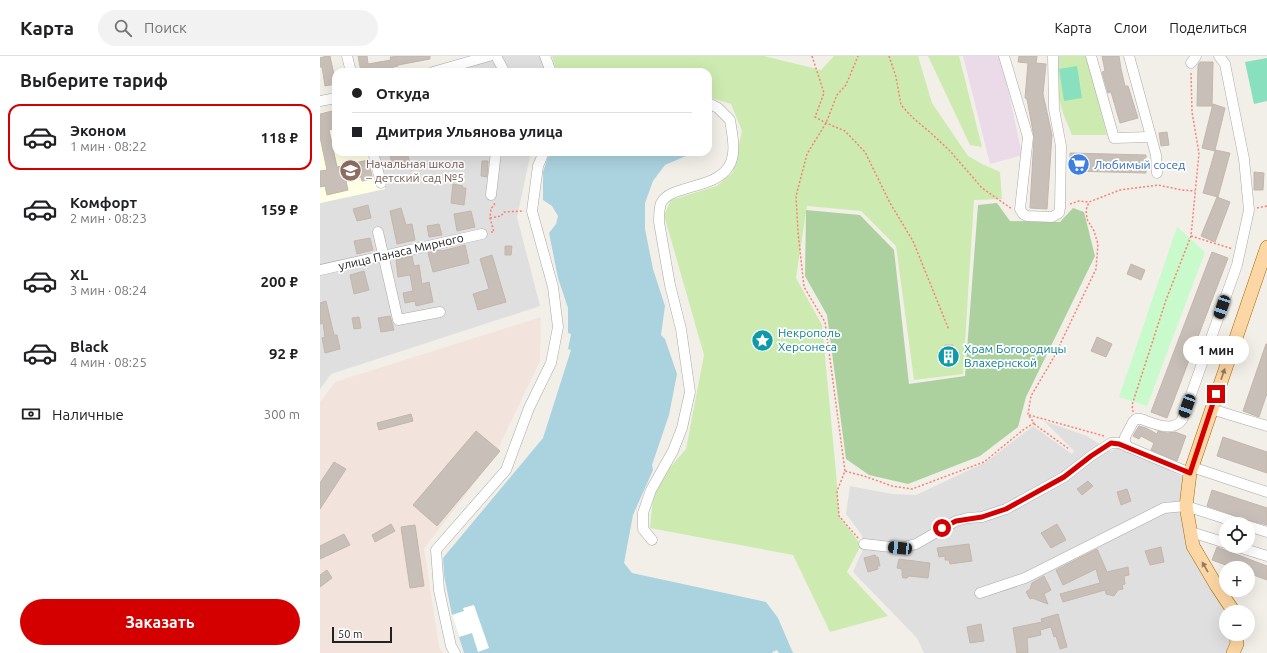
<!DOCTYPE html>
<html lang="ru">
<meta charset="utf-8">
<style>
:root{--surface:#fff;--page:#f2f2f2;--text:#202124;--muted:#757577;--line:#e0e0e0;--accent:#d40000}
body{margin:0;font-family:Ubuntu,sans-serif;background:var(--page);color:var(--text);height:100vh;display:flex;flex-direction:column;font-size:15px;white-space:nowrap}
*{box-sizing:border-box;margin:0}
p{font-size:13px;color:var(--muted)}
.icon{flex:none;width:22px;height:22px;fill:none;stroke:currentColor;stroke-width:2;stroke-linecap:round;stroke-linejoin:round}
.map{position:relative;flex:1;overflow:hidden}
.side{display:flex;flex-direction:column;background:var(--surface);width:320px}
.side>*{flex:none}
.banner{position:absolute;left:12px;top:12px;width:380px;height:88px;border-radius:12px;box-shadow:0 4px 16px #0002;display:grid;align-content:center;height:88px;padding:0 20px;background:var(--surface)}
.tools{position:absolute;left:899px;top:461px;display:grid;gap:8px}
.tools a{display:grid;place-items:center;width:36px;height:36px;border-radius:50%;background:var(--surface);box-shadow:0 4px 16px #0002;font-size:20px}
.scale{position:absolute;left:12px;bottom:10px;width:60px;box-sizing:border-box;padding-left:4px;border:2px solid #222;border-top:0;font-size:11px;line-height:14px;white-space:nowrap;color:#222;-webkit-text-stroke:3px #fff;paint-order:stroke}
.end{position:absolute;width:18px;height:18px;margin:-9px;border:5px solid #d40000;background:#fff;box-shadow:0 0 0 2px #fff}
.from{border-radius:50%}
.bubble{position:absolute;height:28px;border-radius:14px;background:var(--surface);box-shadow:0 4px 16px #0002;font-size:13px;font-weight:700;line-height:28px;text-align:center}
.car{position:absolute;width:12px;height:24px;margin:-12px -6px;border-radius:5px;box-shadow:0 0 3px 1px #0007;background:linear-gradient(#222 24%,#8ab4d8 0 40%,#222 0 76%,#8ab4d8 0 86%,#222 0)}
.banner b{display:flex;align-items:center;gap:14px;height:38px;font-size:15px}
.banner b+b{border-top:1px solid var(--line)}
.banner i{width:10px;height:10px;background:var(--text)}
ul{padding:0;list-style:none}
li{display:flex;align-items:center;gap:12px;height:66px;margin:0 8px 6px;padding:0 12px;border:2px solid transparent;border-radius:12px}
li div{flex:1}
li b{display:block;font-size:15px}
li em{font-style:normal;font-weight:700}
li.on{border-color:var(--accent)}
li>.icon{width:36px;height:36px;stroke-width:1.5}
h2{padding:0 20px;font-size:18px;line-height:48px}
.pay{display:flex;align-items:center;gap:10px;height:44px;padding:0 20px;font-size:15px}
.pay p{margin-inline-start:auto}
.primary-button{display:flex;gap:8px;margin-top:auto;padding:8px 20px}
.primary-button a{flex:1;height:46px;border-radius:24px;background:var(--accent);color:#fff;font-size:16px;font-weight:700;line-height:46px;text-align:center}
header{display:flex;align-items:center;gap:24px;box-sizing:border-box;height:56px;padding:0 20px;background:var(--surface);border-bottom:1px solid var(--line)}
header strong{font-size:19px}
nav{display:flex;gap:22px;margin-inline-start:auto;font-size:14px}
.search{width:280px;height:36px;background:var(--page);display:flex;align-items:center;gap:10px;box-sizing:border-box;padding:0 14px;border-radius:22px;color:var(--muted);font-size:15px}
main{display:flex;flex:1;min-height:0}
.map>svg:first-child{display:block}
</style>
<header>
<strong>Карта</strong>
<div class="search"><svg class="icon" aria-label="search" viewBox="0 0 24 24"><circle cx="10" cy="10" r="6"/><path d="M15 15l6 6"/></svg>Поиск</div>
<nav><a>Карта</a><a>Слои</a><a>Поделиться</a></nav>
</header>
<main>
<section class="side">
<h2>Выберите тариф</h2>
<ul>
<li class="on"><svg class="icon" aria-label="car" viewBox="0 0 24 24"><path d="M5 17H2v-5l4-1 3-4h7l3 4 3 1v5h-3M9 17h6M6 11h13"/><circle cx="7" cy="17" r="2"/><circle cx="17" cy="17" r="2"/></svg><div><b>Эконом</b><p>1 мин · 08:22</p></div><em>118 ₽</em></li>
<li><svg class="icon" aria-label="car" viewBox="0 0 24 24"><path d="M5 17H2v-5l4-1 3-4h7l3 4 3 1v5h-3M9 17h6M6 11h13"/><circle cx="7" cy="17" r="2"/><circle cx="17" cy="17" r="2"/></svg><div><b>Комфорт</b><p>2 мин · 08:23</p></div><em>159 ₽</em></li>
<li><svg class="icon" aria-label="car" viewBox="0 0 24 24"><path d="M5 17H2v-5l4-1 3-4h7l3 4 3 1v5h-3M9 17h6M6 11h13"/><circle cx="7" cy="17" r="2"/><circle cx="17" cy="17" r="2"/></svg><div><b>XL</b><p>3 мин · 08:24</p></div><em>200 ₽</em></li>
<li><svg class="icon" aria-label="car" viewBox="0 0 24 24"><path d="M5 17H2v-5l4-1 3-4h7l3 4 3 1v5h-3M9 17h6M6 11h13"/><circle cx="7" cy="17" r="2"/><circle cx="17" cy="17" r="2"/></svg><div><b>Black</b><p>4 мин · 08:25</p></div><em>92 ₽</em></li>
</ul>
<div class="pay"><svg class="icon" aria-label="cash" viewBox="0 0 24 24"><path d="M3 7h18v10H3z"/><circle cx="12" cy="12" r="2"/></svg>Наличные<p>300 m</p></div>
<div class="primary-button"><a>Заказать</a></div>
</section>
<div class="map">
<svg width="947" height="597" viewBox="0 0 947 597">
<rect width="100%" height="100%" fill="#f2efe9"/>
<g fill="#e0dfdf">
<path d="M177,0H230L235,16H132L177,3Z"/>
<path d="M57,96H211L197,161L220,250L11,318L0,333V147L64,133Z"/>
<path d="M724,365L767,380L790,395L802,391L863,421L859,451L867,492L906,556V578H910L911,588L908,597H604L597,582L533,516L543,493L542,479L526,458L530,430L572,438L596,439L666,406L713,370L752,398L754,395Z"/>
</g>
<path fill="#ebdbe8" d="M643,0H681L702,99L670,108Z"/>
<path fill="#ffffe5" d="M16,53V96H57L65,133L0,147V57Z"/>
<path fill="#f3e3dd" d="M221,261L220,305L172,405L104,492L119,591L123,597H0V346L15,326Z"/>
<g fill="#cdebb0">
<path d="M232,0H444L501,14L514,0H598L612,47L648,100L662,108L680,116L682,143L654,144L643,318L594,324L576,190L541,155L487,150L476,222L502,269L516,416L519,460L541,489L527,516L568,560L510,576L473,499L330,472L334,430L366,393L384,299L344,159L351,144L397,130L413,116L422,75L411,48L388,41V16H237Z"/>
<path d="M608,0H639L662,91L650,89Z"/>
<path d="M739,0H767L787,79H752L743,57L736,32Z"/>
</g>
<path fill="#add19e" d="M677,147L690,165L740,166L753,152L764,156L775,200L706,341L698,371L660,400L588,428L549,419L526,403L507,259L485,220L486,154L540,159L574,194L589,328L645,320L658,149Z"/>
<path fill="#c8facc" d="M857,171L885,196L827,350L799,341Z"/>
<g fill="#88e0be">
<path d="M947,2V45L934,48L925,6Z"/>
<path d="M757,10L762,42L744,45L739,13Z"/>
</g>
<path fill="#aad3df" d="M235,96H375L345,109L333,125L325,147V173L333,213L345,250L341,279L345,283L357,318L349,359L332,409L333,414L313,459L304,507L312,517L446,546L458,562L473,597H459L457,594L452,596L453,597H144L132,559L124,519L123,502L223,382L251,294L248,293L251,278L248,277V252L238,222L229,177L236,168L238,160L232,150L223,144V116L228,101Z"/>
<path fill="#fff" d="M154,549L169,592L158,596L152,577L139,581L132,559L144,555L143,552Z"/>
<g fill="#c7bfb8" stroke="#c4b6ab">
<path d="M7,0H10L16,28L5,30L2,11H0V2Z"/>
<path d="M38,0H47L48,8L71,4L70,1L83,0H110V3L78,9V10L73,11V13L70,14L71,16H61L60,13L41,16Z"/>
<path d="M699,0H717L716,7L726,8L723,38L732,79L727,153L710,152L714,81L707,43L705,42L708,7L698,6Z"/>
<path d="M782,0H799L801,13L805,30H808L818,62L800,67L791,36L788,37L782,16L785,15Z"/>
<path d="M880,6H893L892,50H877L878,9Z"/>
<path d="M893,48L905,52L895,94L910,97L898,141L883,137L895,95L882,92Z"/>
<path d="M16,54V72L9,74L17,111L48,104L53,123L42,125L41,121L26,125L28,134L7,139L5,130L0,131V115L7,114L0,81V58Z"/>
<path d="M847,76L849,89L841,90L839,77Z"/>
<path d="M69,96H87L90,108L73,111Z"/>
<path d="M750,97L826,99V117L750,115Z"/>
<path d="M162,105H168L167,121L161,120Z"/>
<path d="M934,116L944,117L943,134H934Z"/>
<path d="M133,128L143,130L142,132H146L144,149L131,147Z"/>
<path d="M897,141L910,146L895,186L881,180Z"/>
<path d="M48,149L51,162L37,165L33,153Z"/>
<path d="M81,152L86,169L92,168L95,184L77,188L70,155Z"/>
<path d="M151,155L155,171L137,175L134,158Z"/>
<path d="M119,168L122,179L109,181L107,170Z"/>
<path d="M50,182L53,194L37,198L34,185Z"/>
<path d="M145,189L149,207L113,216L108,197L121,194L122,195Z"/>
<path d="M185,190H192L191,199H185Z"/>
<path d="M892,196L908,202L847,362L831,356Z"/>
<path d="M172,199L186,246L158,254L153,238L169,233L160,203Z"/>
<path d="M92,200L94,210L99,209L102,228L109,226L113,246L96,250L95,245L85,247L83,237L93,235L90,219L78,221L76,204Z"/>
<path d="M811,208L825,214L821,224L807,218Z"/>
<path d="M44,215L49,234L34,238L30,219Z"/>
<path d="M6,245L14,279H17L20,293L5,297L2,282L5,281L3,267L0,268V247Z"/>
<path d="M70,260L74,274L61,276L58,262Z"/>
<path d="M39,261L41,272L34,273L32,262Z"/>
<path d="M777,281L792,288L786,301L771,295Z"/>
<path d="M946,288H947V337L939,361L923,355Z"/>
<path d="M625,289H633V296H639V303H633V310H625V303H618V296H625Z"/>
<path d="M91,358L93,365L59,374L57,367Z"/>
<path d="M819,370L826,372L837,378L838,375L847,377L855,376L866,380L857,405L831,394L834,387L821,380L819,383L813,380Z"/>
<path d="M156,375L180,395L117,470L93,449Z"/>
<path d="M903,381L947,396V417L897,400Z"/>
<path d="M14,406L26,413L0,453V427Z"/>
<path d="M768,425L773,430L762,439L757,433Z"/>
<path d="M807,433L811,445L801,449L797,436Z"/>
<path d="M892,434L947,452V469L927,464L887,450Z"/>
<path d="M71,468L75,475L55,486L52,479Z"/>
<path d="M737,468L746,484L731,492L721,477Z"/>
<path d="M95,469L104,530L90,532L81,471Z"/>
<path d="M24,478L30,489L0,503V490Z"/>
<path d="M649,488L652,505L630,508L629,504H625V500L619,501L617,492Z"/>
<path d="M841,491L844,506L830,509L825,495Z"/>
<path d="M897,491L947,510V524L928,517V512H914L892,504Z"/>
<path d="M777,493L787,516L808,511L809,519L804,520L805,528L802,529L803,533L798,534L794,540L786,538L785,534L743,546L740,538L780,527L776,513L743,529L736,514Z"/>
<path d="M555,499L556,501H558L560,510H557L558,513L548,516L544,502Z"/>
<path d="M579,503L610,507L608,522L589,520L587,522H583L582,519V513L577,512Z"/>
<path d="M7,514L12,522L0,531V519Z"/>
<path d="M724,520L731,534L724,538L728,548L712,542L710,543L706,536L710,533L712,527Z"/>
<path d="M738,558L747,591L740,593L736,580L734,581L731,571L720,574L721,579L707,582L708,597H697L693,572L722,566L721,563Z"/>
<path d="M661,568L664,585L650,587L647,571Z"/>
</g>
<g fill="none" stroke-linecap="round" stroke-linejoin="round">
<defs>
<g id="minor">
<path d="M27,0L31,16"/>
<path d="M176,0L183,13V16"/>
<path d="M225,0L231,16"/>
<path d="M684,0L708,81L700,153L703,158L707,160L732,161L739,157L740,152L741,90L734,53L733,0"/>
<path d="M771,0L794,82L830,81"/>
<path d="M809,0L836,99L837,117"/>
<path d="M871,7L876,0"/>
<path d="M113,16L169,0"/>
<path d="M0,45L16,42"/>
<path d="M53,96L61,127"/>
<path d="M171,139L176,96"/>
<path d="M58,176L78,264L120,256"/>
<path d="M0,214L162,178"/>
<path d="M891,353L947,370"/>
<path d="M808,391L805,387V381L813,366L816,363H821C833,367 852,377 862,364L917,209L929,154L924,103L905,8L899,0"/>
<path d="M872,411L947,436"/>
<path d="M928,470L947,476"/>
<path d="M871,476L906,487"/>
<path d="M332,484L323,473V457L331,434L353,395L362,372L370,336L361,273L350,229L339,166C339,159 339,153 341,147C351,128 395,134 409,110C417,97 412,78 410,64L398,52L388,47"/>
<path d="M544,488L580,492L596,488L636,465L648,462L662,461L686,453L744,421L771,400L791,387H799L870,417"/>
<path d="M915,490L947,500"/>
<path d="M660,537L705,522L844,452L866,450L922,468"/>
<path d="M135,597L131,590L119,534L116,494L186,414L209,352L231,307L238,271L233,231L212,155L218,110L224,96"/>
</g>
<g id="major">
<path d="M914,556L896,529L873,490L866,450L870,417L947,191"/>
<path d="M913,597L917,588L916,578"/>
</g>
</defs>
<use href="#minor" stroke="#a9a9a9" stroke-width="11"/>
<use href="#major" stroke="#a06b00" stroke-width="14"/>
<g stroke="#fa8072" stroke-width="1.5" stroke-dasharray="2 2" stroke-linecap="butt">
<path d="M492,0L504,37L495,61L506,67L525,75L545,96L570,147L593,185L629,274"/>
<path d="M569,0L576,21L581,49L592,61L612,78L630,95L662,132L692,153"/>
<path d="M750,148L759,145L769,146L800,134L838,129L862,134L875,135"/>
<path d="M937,152L947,150"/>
<path d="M170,162L181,160L184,156L204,155"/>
<path d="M171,176H174L170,162L171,152L174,150L175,146"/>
<path d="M871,180L913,193"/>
<path d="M813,356L812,349L846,244L871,180L879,97L872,56L871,16"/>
<path d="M709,359L784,380"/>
<path d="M714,368L749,393"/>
<path d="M525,415L505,266L484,231L478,176L476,140L487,98L506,67L517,39L526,29L538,0"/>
<path d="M538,482L519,460L517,435L525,415L547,421L572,430L592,433L664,406L703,374L714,367L708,358L711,340L734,301L776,213L778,188L774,175L767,163L766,154L769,146"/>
</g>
<use href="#minor" stroke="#fff" stroke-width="10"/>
<use href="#major" stroke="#fcd6a4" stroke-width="13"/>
</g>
<defs><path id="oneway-solid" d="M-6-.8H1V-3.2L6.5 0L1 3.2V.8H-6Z"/></defs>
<g fill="#8f7c63">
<use href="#oneway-solid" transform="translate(903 318) rotate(-71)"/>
<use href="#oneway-solid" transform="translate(885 511) rotate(-120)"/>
</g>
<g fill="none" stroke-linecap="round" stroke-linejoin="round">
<path stroke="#d40000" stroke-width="5" d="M622,472L636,465L662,461L686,453L744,421L771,400L791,387L799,388L870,417L896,338"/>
</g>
<defs>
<symbol id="supermarket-disc" viewBox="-11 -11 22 22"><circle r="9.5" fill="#3f7fe0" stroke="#fff"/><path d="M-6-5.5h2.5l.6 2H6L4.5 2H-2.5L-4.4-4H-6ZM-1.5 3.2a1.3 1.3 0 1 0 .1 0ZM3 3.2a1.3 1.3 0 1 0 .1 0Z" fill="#fff"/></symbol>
<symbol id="school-disc" viewBox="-11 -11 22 22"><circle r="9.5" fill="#8d6e63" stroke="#fff"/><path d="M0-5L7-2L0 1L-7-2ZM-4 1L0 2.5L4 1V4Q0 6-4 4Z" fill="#fff"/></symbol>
<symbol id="sight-disc" viewBox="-11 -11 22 22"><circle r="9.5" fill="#0f9aa8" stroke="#fff"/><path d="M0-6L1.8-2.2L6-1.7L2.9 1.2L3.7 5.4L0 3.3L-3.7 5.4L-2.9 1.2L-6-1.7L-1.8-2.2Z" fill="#fff"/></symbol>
<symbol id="building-disc" viewBox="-11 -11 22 22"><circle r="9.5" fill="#0f9aa8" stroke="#fff"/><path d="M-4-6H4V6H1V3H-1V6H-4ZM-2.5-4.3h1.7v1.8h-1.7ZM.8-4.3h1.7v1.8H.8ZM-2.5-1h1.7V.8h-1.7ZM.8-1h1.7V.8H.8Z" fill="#fff"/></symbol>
</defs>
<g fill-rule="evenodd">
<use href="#supermarket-disc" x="746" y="96" width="25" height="25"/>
<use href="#school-disc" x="18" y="102" width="25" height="25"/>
<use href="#sight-disc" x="430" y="272" width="25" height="25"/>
<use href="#building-disc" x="616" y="288" width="25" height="25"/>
</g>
<g text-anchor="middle" stroke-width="3.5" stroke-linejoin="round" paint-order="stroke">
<g font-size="12" fill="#785e54" stroke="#fff" text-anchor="start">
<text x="46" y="112">Начальная школа<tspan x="46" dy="14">– детский сад №5</tspan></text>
</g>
<g font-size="12" fill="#366cbe" stroke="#fff" text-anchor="start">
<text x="774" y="113">Любимый сосед</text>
</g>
<g font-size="12" fill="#222" stroke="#fff">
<text transform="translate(81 196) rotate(-13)" y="4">улица Панаса Мирного</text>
</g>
<g font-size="12" fill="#0d838f" stroke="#fff" text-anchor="start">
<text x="458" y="281">Некрополь<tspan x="458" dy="14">Херсонеса</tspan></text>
<text x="644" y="297">Храм Богородицы<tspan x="644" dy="14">Влахернской</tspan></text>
</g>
</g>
</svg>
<div class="tools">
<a><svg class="icon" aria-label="locate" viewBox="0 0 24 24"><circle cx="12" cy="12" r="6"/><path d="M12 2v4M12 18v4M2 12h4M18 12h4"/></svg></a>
<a>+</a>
<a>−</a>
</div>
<div class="scale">50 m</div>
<i class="end from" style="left:622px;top:472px"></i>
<i class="end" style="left:896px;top:338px"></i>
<div class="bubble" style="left:863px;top:280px;width:66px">1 мин</div>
<i class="car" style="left:902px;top:251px;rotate:199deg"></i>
<i class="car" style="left:867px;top:350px;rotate:200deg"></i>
<i class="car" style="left:580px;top:492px;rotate:276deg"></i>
<div class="banner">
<b><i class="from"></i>Откуда</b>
<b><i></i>Дмитрия Ульянова улица</b>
</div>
</div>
</main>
